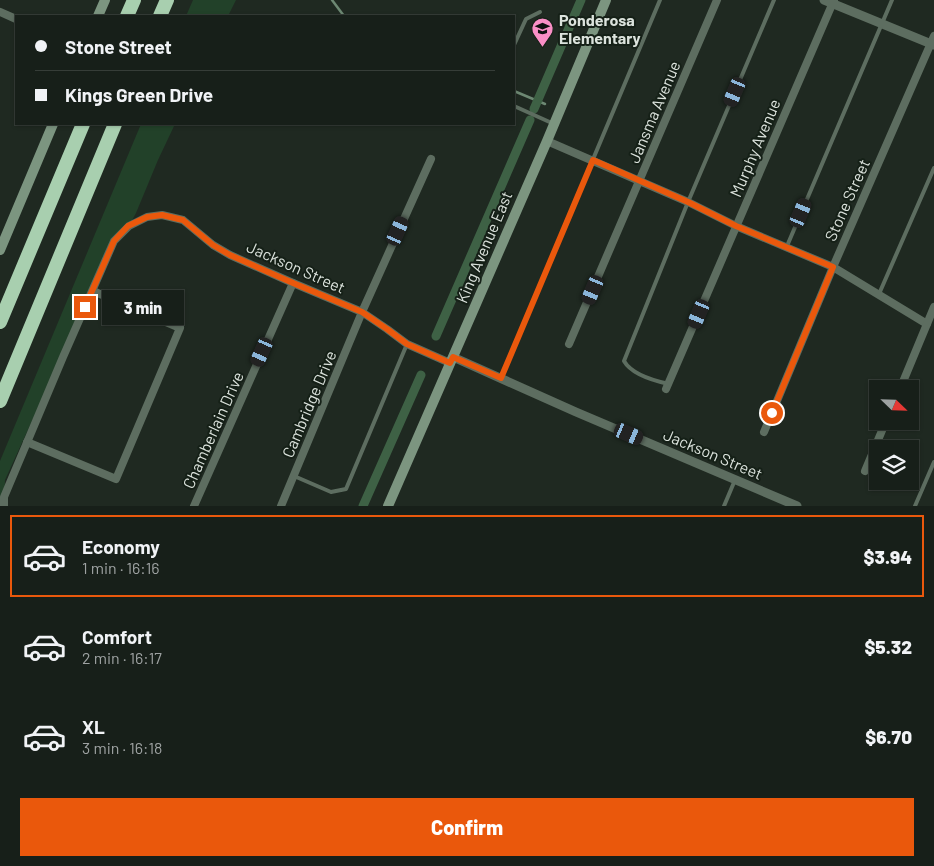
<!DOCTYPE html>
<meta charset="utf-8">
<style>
:root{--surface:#171f19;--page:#202722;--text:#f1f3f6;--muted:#9ea2a2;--line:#363d38;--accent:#ea580c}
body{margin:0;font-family:Barlow,sans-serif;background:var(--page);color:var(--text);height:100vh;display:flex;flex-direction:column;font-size:19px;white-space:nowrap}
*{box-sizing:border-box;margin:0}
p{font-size:16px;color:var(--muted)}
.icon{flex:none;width:28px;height:28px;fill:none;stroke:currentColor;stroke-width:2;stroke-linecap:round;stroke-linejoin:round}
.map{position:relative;height:506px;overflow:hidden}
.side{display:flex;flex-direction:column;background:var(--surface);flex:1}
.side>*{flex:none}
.top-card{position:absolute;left:15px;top:15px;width:500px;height:110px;border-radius:0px;box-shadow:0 1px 4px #0004,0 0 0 1px var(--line);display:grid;align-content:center;height:110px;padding:0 20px;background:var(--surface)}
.needle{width:32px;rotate:113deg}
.tools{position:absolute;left:869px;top:380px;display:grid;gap:10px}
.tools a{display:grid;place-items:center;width:50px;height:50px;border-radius:0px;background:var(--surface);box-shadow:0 1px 4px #0004,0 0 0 1px var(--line);font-size:25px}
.end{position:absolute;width:22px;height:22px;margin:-11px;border:6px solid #ea580c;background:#fff;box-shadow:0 0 0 2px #fff}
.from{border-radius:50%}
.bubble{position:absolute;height:35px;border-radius:0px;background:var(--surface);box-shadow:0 1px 4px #0004,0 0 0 1px var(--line);font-size:16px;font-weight:800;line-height:35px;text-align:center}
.car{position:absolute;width:15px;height:30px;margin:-15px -8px;border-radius:6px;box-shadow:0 0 4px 1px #0007;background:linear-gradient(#222 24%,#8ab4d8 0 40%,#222 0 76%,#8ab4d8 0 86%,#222 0)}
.top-card b{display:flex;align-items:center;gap:18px;height:48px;font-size:19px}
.top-card b+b{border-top:1px solid var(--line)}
.top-card i{width:12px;height:12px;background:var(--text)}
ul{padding:9px 0 0;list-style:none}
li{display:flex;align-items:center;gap:15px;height:82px;margin:0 10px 8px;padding:0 10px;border:2px solid transparent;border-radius:0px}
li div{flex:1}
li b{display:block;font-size:19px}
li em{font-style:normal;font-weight:800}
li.selected{border-color:var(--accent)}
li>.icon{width:45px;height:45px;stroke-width:1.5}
.primary-button{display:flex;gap:10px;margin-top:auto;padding:10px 20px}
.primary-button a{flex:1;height:58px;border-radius:0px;background:var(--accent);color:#fff;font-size:20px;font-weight:800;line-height:58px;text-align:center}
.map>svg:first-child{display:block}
</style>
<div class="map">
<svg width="934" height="506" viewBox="0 0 934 506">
<rect width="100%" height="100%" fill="#1f2921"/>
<g fill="#224129">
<path d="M193,0H236L228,16H186Z"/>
<path d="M141,124H175L158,160L136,213L129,226L114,241L5,480L4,506H0V461Z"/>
</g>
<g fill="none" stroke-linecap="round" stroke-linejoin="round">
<g stroke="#6d8873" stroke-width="2.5">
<path d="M332,0L344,16"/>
<path d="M514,91L545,104"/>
</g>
<g stroke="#3e6145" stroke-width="9">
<path d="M534,109L581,0"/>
<path d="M436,336L530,120"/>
<path d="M363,506L421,375"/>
</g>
<g stroke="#5d6d60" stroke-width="4">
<path d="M514,45L526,19L540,12"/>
<path d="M514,106L554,124"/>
<path d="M787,246L892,0"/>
<path d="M879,294L934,168"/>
<path d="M501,378L660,0"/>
<path d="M669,384C655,381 632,375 624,361L688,202L774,0"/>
<path d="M294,476L331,492L346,489L407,344"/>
<path d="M724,506L735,480"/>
<path d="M915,506L934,462"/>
</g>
<g stroke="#5d6d60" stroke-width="8">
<path d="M0,12L16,19"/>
<path d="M547,141L688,202L736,226L833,267L927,324"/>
<path d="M569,344L717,0"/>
<path d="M666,389L834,0"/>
<path d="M900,389L934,307"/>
<path d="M764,432L833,267L934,36"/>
<path d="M27,442L116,479L180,328L93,291"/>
<path d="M865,471L886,421"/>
<path d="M4,506V497L63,357L114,241L129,226L147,217L162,215L183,220L213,245L230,255L293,283L362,312L387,329L407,344L450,363"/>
<path d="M194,506L293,283"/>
<path d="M281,506L362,312L431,159"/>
</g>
<g stroke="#5d6d60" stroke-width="9">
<path d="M824,0L934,45"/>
<path d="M453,357L576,412L797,506"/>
</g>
<g stroke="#7c9580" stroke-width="10">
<path d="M98,16L105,0"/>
<path d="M0,250L53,124"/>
<path d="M388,506L547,141L606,0"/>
</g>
<g stroke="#a8cfaf" stroke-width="14">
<path d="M127,16L134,0"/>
<path d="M160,16L167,0"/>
<path d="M0,322L83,124"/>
<path d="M0,401L115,124"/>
</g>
</g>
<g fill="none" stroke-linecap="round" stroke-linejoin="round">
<path stroke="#ea580c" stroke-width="6" d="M85,307L114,241L128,226L147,217L162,215L183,220L213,245L230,255L293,283L362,312L387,329L407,344L450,363L453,357L501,378L593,160L688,202L736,226L833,267L772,413"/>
</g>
<defs>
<symbol id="school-pin" viewBox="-11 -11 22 30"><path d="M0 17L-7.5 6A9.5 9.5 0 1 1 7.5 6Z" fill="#fa8fc6" stroke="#152017"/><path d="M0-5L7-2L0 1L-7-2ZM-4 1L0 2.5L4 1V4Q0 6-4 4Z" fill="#111"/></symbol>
</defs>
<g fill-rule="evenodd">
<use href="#school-pin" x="530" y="16" width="25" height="34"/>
</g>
<g text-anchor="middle" stroke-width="4" stroke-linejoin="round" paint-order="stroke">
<g font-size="16" font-weight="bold" fill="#dce3dd" stroke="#152017" text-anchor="start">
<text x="559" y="26">Ponderosa<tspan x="559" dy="18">Elementary</tspan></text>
</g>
<g font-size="16" fill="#dce3dd" stroke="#152017">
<text transform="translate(654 112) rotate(-67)" y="6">Jansma Avenue</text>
<text transform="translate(755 148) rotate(-67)" y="6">Murphy Avenue</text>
<text transform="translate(847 200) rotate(-66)" y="6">Stone Street</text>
<text transform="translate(484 247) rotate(-67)" y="6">King Avenue East</text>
<text transform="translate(296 267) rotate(24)" y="6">Jackson Street</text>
<text transform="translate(309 404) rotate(-67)" y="6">Cambridge Drive</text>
<text transform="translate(213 430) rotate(-66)" y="6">Chamberlain Drive</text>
<text transform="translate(713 454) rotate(23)" y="6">Jackson Street</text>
</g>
</g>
</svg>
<div class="tools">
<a><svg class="needle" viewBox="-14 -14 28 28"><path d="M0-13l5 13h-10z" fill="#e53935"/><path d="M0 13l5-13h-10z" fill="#9ea2a2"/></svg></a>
<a><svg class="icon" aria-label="layers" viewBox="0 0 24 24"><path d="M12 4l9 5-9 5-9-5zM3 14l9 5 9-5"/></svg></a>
</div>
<i class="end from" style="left:772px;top:413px"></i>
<i class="end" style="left:85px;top:307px"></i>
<div class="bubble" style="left:102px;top:290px;width:82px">3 min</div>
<i class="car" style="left:735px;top:92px;rotate:203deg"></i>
<i class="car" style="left:801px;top:213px;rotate:23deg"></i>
<i class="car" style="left:398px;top:231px;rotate:24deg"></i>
<i class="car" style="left:593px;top:290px;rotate:203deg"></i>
<i class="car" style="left:699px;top:314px;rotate:203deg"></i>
<i class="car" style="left:262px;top:352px;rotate:204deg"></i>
<i class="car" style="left:629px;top:434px;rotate:113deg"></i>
<div class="top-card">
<b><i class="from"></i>Stone Street</b>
<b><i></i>Kings Green Drive</b>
</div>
</div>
<section class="side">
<ul>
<li class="selected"><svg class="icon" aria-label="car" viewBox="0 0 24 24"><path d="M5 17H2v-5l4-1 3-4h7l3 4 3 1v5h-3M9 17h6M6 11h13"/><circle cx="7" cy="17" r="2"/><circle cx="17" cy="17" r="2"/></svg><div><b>Economy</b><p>1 min · 16:16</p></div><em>$3.94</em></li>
<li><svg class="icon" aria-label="car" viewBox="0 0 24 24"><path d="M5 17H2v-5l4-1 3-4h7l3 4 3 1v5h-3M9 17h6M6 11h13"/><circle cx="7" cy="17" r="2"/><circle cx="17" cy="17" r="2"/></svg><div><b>Comfort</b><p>2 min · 16:17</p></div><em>$5.32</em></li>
<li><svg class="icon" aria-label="car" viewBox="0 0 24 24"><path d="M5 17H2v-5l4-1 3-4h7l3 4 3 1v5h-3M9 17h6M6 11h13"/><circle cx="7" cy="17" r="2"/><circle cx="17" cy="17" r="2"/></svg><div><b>XL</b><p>3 min · 16:18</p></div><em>$6.70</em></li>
</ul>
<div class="primary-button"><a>Confirm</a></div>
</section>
